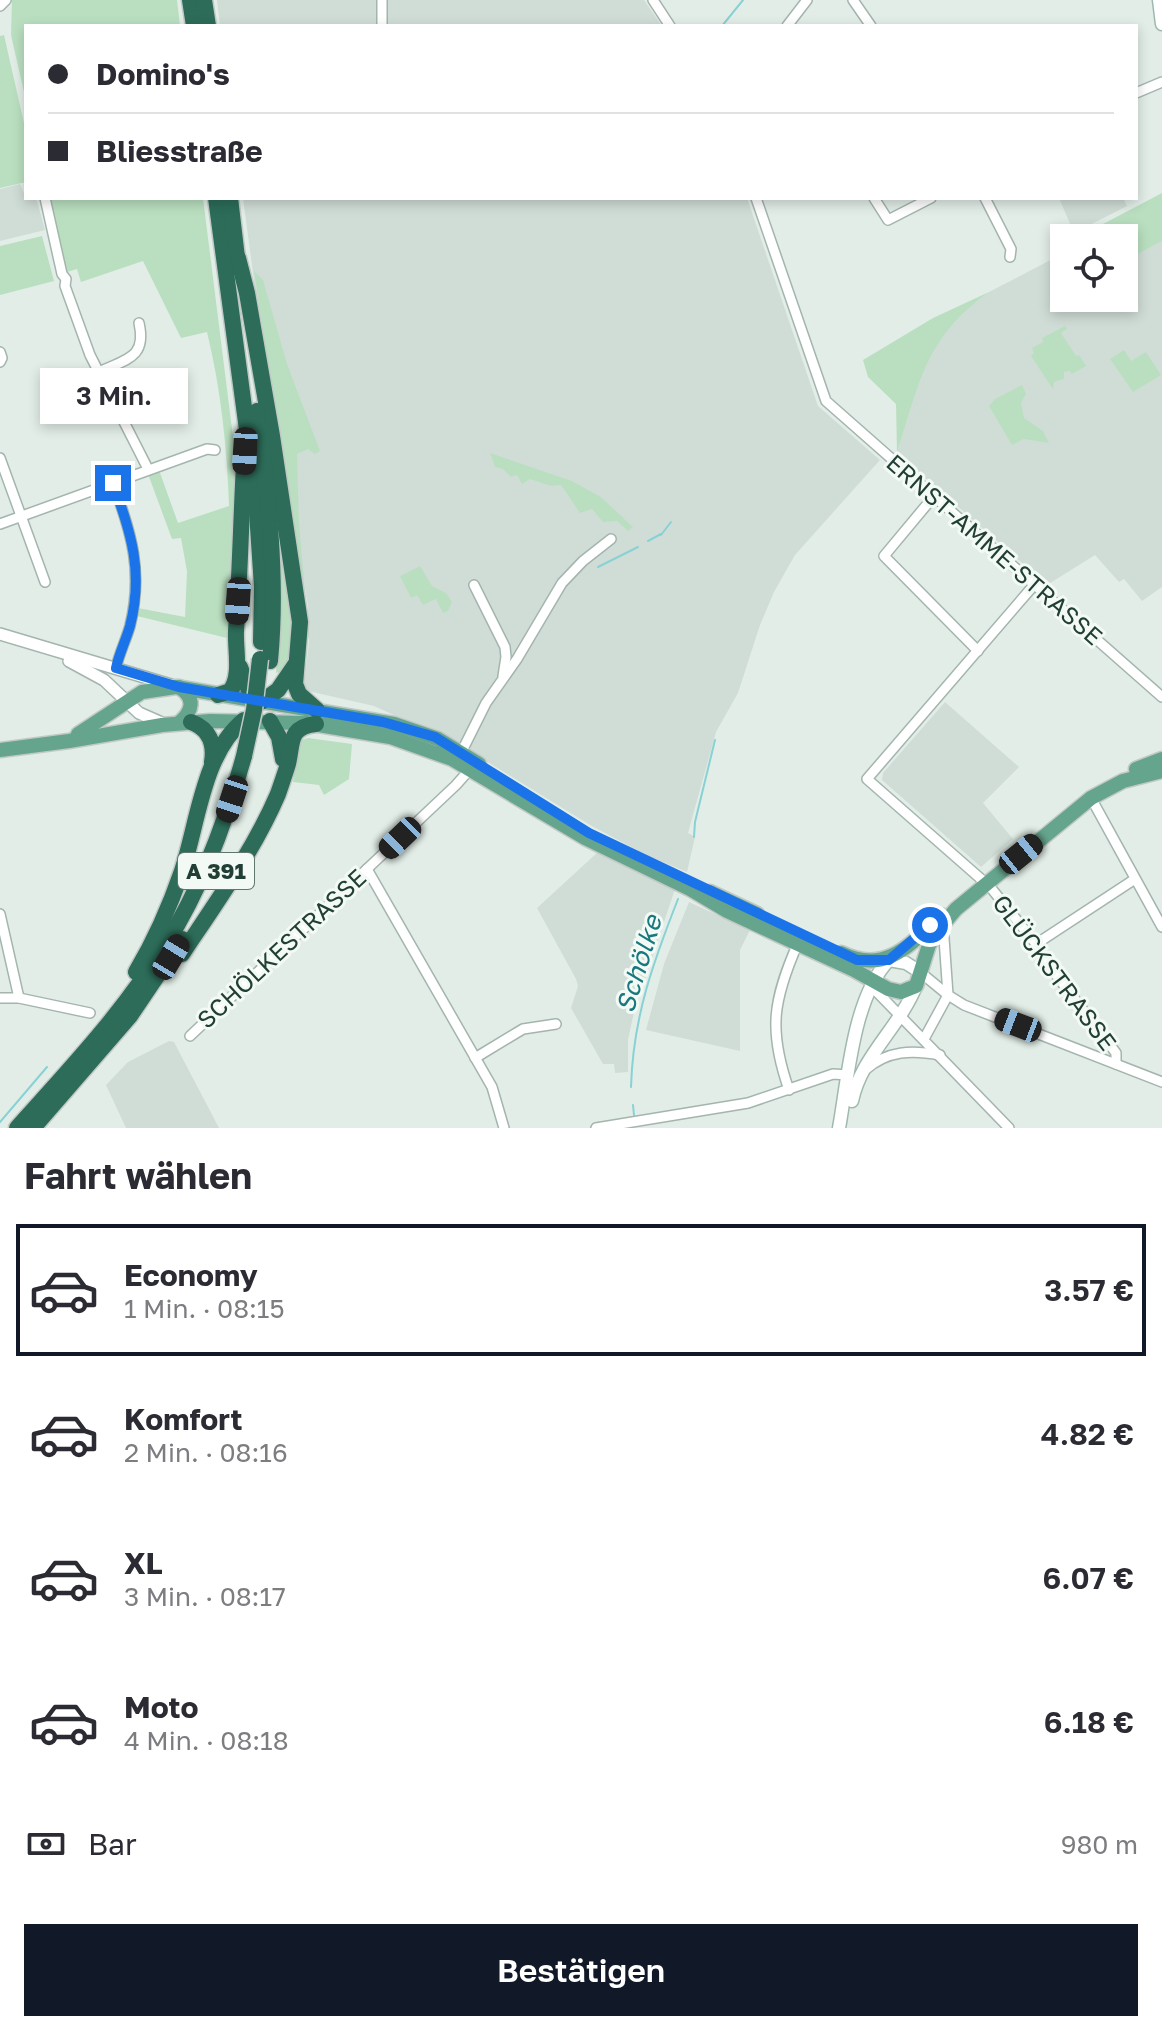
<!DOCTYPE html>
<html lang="de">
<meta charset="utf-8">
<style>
:root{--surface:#fff;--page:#f7f7f7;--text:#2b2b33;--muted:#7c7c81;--line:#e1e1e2;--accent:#111827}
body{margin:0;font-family:"Golos Text",sans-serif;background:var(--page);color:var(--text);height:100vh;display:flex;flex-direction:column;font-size:30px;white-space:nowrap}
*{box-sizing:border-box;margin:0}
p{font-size:26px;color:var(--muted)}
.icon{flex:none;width:44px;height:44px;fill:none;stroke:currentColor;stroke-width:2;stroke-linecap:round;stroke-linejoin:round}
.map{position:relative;height:1128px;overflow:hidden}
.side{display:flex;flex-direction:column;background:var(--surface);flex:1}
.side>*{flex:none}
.top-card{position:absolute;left:24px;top:24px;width:1114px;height:176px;border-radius:0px;box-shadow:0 4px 12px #0003;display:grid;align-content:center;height:176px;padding:0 24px;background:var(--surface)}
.fabs{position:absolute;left:1050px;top:224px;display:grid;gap:16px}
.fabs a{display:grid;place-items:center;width:88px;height:88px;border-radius:0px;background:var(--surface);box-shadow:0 4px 12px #0003;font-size:40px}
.end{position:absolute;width:36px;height:36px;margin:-18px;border:10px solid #1a73e8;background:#fff;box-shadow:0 0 0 4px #fff}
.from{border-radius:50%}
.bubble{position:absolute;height:56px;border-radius:0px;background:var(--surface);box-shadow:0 4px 12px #0003;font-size:26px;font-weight:600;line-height:56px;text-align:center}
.car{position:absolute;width:24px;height:48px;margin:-24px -12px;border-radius:10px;box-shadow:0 0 6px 2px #0007;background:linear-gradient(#222 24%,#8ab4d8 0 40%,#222 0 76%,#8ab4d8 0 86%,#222 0)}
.top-card b{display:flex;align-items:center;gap:28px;height:76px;font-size:30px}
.top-card b+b{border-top:2px solid var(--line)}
.top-card i{width:20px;height:20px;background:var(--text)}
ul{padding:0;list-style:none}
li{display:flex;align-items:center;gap:24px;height:132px;margin:0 16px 12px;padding:0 8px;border:4px solid transparent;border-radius:0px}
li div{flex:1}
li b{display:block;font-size:30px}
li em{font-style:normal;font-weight:600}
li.on{border-color:var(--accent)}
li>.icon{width:72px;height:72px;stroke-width:1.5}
h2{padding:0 24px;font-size:36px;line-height:96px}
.pay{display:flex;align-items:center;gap:20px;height:88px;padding:0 24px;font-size:30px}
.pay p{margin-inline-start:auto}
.action{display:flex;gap:16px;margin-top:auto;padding:16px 24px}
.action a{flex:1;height:92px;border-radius:0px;background:var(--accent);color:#fff;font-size:32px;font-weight:600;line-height:92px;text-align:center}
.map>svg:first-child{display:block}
</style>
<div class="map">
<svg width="1162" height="1128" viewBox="0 0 1162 1128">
<rect width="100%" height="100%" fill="#e2ede7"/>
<g fill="#d0ddd6">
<path d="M217,0H644L662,26H220Z"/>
<path d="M20,184L26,198H34L37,201L45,230L0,241V189Z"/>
<path d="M243,198H747L818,406L880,460L795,555L774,592L760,625L738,693L716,732L688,833L695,837L687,872L648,856L590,825L460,745L374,706L308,691L304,686L309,642L308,606L260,325Z"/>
<path d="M1059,198H1123L1127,206L1074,233Z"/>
<path d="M1162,228V587L1142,601L1124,579L1119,582L1095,555L1047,585L897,453L915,392L924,365L942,335L969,307L989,292L1064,253V298H1124V238Z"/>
<path d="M945,702L1019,767L983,803L1013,839L981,867L882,780L883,773Z"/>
<path d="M598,852L675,889L634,1012L628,1040V1072L615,1073L614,1064H603L571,1008L578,986L576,979L537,908Z"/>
<path d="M689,902L750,930L740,950V1051L646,1030L664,964Z"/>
<path d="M169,1041L174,1042L219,1128H126L106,1085L128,1062Z"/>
</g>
<g fill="#badfc0">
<path d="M12,0H177L180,26H26V101L11,35Z"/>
<path d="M4,35L26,132V182L0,188V36Z"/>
<path d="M1162,193V241L1124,261V238H1089L1084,234Z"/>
<path d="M49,198H203L237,469L230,634L227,638L137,616L138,608L185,617L187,571L181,538L172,539L148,474L159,470L178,523L229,506C227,447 221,390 207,332L181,338L143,261L81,282L77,269L67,272Z"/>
<path d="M42,236L54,281L0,295V246Z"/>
<path d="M254,271L263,280L287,364L320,451L315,454L308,449L297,454L299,523L309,637H305L279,435Z"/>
<path d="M989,292C924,339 920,382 897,453L896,404L868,377L863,360L933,318Z"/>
<path d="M1065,326L1067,329L1061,333L1076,356L1079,355L1086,366L1072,374L1070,371L1064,372V379L1054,382L1053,389L1031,356L1034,353L1032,348L1043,342L1042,338Z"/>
<path d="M1124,350L1131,361L1146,352L1161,375L1133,392L1110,359Z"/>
<path d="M1022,385L1026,394L1021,403L1024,418L1043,431L1049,443L1024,439L1012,445L989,406L995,399Z"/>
<path d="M490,453L572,481L601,497L633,527L628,531L617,521L603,522L592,509L580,513L561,485L551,486L530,479L522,484L517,475L511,477L503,469L495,467Z"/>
<path d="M277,499C285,556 299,612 287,669L276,673L281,614Z"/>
<path d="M420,566L432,586L446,593L452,602L448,611L443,613L436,599L423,605L417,595L411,598L400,576Z"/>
<path d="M308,738L352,744L349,779L324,795L319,785L293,782L299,741Z"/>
</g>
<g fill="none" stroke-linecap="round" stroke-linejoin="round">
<g stroke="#88d1d4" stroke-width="2">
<path d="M722,26L743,0"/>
<path d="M661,535L671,522"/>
<path d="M648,541L661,534"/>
<path d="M598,567L638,547"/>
<path d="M694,837L695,822L715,740"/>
<path d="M631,1087C633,1017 653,963 678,899"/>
<path d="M633,1105L634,1115"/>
<path d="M0,1122L47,1067"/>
</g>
<defs>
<g id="minor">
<path d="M382,0V26"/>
<path d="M653,0L670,26"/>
<path d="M853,0L871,26"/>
<path d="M0,6L6,0"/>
<path d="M787,26L807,0"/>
<path d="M1136,93L1162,82"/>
<path d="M45,198L62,274L66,279L65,286L90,355L148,469"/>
<path d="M756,198L826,401L1162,697"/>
<path d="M874,198L888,220L931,198"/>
<path d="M985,198L1011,249L1010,257"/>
<path d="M0,352L2,358L0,362"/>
<path d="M99,372C126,359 147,358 139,323"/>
<path d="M0,458L45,582"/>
<path d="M113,483C132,534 143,572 130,626C126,640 119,654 116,668"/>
<path d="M934,496L884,556L978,651"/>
<path d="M0,524L207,449L215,450"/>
<path d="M474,585L505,647L506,657L503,676"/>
<path d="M459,757L486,703L517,659L562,583L583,561L611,539"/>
<path d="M1091,798L1162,927"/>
<path d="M367,869L492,1087L504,1128"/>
<path d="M981,879L867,779L1034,585"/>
<path d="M987,883L1036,944L1037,950L1116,1053V1064"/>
<path d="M0,914L19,998"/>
<path d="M1036,944L1135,879"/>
<path d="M920,972L948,995L964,1005L1162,1082"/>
<path d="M874,982L875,990L1009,1128"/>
<path d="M0,998H19L90,1013"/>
<path d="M190,1036L456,785L471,768"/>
<path d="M924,1039L948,995L943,924"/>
<path d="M475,1058L523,1029L556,1024"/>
<path d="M865,1070C888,1050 912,1050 940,1055"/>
<path d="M789,1090C768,1030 773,1000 798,943"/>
<path d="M596,1128L748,1103L833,1074L848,1075"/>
</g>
<g id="tertiary">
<path d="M0,634L171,685"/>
<path d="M69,661L104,680L139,713L164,724"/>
</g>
<g id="secondary">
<path d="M1159,0L1162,24"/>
<path d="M852,1101C861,1057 899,1028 916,986"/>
<path d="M839,1128C848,1079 853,997 889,960L906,963L920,972"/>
</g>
<g id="primary">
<path d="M179,687C196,698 193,711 179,723"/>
<path d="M78,734L142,692L176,687L394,724L438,739L479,764"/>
<path d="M0,750L69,741L162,725L210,721L307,723L390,737L452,759L585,838L690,889L727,911L854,970L888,989L901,992L916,986L929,945L939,929L956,909L1091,798L1123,781L1162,771"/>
<path d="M1136,769L1162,759"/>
<path d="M710,892L757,914"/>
<path d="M841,953C886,975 910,945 941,915"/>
</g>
<g id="motorway">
<path d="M190,0L194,26"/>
<path d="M204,0L208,26"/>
<path d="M216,198L256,497L262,587L261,642"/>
<path d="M230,198L238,266"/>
<path d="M238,258L247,293L272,436L300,622L295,684L299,694L317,710"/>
<path d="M257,411C268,494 278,577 270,661"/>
<path d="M240,667L248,688L261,702L278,690L295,665"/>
<path d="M218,695L230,691C242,676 235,649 236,631C240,575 241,520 244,464"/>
<path d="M270,721L279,737L283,759"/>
<path d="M191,722C210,729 215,744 212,762"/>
<path d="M182,954C216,903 254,850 278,794C281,785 285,774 288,764C293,743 288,727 316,724"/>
<path d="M136,972C155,940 170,906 182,871C198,823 203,753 244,720"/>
<path d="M17,1128C70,1069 125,1011 167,942C203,885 226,821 244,756"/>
<path d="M33,1128L130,1016L182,939"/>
</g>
</defs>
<use href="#minor" stroke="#a4b5ae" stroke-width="12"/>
<use href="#tertiary" stroke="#a4b5ae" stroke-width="14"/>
<use href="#secondary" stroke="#a0b9ae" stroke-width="15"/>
<use href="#primary" stroke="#c1c9c6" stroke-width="17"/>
<use href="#motorway" stroke="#c1c9c6" stroke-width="19"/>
<use href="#minor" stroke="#fff" stroke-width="9"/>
<use href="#tertiary" stroke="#fff" stroke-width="11"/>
<use href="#secondary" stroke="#fff" stroke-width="12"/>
<use href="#primary" stroke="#65a48d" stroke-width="14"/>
<use href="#motorway" stroke="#2c6c58" stroke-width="16"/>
<defs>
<path id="motorway-bridge" d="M244,756L254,710L260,659"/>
</defs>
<use href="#motorway-bridge" stroke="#c1c9c6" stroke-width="19" stroke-linecap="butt"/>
<use href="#motorway-bridge" stroke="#2c6c58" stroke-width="16"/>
</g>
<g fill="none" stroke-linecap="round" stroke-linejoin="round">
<path stroke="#1a73e8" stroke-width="10" d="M113,483C131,534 144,571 130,626C126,640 119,654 116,668L179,687L383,722L435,737L589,833L857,960H889L930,925"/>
</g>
<g text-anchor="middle" stroke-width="6" stroke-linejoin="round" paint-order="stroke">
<rect fill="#f3f9f5" stroke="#60776e" stroke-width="2" x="178" y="853" width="76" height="36" rx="6"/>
<g font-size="22" font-weight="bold" fill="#213f34">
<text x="216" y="879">A 391</text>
</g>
<g font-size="24" fill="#213f34" stroke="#f3f9f5">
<text transform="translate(994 550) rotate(41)" y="8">ERNST-AMME-STRASSE</text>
<text transform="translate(282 949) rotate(-43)" y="8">SCHÖLKESTRASSE</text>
<text transform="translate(1054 973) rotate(53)" y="8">GLÜCKSTRASSE</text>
</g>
<g font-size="26" font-style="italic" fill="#18787e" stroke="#f3f9f5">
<text transform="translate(639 964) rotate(-73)" y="9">Schölke</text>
</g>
</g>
</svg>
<div class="fabs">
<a><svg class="icon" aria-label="locate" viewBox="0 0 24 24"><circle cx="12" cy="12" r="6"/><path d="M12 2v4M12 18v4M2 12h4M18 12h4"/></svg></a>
</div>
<i class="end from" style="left:930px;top:925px"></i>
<i class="end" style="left:113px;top:483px"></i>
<div class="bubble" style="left:40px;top:368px;width:148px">3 Min.</div>
<i class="car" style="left:245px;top:451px;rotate:183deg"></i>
<i class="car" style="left:238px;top:601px;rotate:184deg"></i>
<i class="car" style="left:232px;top:799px;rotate:198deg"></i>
<i class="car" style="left:400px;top:838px;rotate:226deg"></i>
<i class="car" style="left:1021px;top:854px;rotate:51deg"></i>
<i class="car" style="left:171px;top:957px;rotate:31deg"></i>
<i class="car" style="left:1018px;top:1025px;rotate:291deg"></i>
<div class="top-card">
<b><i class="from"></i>Domino's</b>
<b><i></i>Bliesstraße</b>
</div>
</div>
<section class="side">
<h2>Fahrt wählen</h2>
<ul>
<li class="on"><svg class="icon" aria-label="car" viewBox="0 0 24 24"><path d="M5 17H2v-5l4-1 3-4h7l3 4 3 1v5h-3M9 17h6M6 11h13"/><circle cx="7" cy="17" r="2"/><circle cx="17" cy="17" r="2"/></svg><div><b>Economy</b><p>1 Min. · 08:15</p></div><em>3.57 €</em></li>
<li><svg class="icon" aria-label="car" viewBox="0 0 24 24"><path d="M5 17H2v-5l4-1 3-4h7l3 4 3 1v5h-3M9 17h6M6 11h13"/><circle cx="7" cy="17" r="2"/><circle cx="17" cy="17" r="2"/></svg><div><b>Komfort</b><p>2 Min. · 08:16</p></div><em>4.82 €</em></li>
<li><svg class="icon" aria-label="car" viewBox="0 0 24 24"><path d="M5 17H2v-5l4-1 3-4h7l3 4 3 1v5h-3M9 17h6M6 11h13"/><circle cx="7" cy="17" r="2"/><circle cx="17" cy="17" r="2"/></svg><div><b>XL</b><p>3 Min. · 08:17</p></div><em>6.07 €</em></li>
<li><svg class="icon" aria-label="car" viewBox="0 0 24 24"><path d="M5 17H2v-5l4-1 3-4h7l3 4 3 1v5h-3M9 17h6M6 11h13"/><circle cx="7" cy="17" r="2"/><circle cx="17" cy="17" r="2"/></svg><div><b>Moto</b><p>4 Min. · 08:18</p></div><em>6.18 €</em></li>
</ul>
<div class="pay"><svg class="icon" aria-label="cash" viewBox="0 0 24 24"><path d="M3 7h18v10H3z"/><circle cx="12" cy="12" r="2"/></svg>Bar<p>980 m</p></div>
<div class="action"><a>Bestätigen</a></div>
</section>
